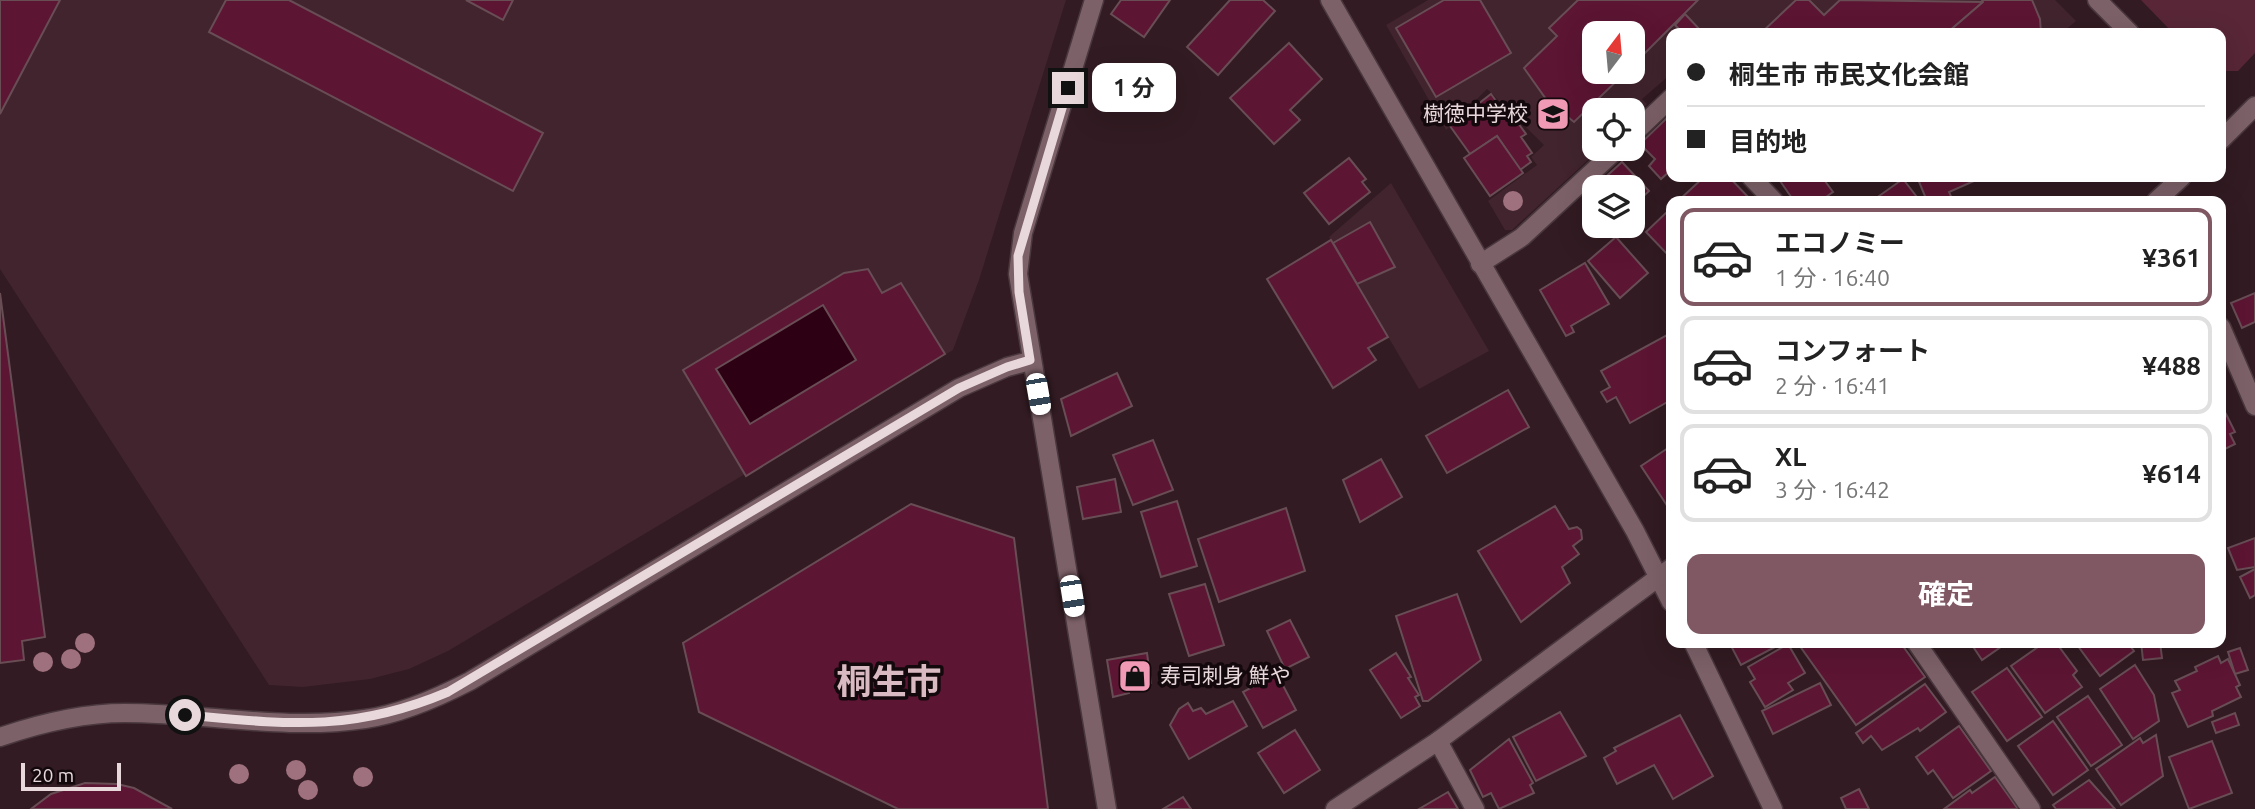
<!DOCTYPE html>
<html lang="ja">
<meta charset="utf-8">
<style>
:root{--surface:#fff;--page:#f2f2f2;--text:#222;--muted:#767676;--line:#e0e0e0;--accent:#7f5864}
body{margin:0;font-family:Ubuntu,"Noto Sans JP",sans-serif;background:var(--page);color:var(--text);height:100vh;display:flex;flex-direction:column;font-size:26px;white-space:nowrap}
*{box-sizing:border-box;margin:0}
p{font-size:23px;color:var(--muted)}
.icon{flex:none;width:38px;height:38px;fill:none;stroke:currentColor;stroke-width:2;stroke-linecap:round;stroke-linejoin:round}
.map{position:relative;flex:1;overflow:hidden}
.panel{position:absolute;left:1666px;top:196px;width:560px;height:452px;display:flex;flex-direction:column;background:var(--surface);border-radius:14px;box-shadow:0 7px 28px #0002}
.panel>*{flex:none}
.banner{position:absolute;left:1666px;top:28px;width:560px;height:154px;border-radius:14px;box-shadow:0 7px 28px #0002;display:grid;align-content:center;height:154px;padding:0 21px;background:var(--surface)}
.needle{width:46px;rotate:16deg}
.controls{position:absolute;left:1582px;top:21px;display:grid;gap:14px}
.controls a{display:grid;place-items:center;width:63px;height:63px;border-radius:14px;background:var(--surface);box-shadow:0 7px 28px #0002;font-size:35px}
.scale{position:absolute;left:21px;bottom:18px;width:100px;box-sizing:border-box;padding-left:7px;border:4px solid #e8d8dc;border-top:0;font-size:19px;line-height:24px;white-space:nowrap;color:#e8d8dc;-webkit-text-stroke:5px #13090c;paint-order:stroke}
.end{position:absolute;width:32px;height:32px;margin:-16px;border:9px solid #e8d8dc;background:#111;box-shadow:0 0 0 4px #111}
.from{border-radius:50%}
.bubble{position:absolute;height:49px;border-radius:14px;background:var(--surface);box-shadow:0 7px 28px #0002;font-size:23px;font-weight:700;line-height:49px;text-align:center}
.car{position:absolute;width:21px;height:42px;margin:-21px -10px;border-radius:9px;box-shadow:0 0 5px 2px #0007;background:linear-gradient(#fff 24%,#345 0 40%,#fff 0 76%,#345 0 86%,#fff 0)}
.banner b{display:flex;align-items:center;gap:24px;height:66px;font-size:26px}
.banner b+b{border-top:2px solid var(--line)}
.banner i{width:18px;height:18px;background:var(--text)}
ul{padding:12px 0 0;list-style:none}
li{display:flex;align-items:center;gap:21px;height:98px;margin:0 14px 10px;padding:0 7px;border:4px solid var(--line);border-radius:14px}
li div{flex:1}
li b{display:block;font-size:26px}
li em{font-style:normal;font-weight:700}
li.active{border-color:var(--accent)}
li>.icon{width:63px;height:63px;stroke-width:1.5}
.primary-button{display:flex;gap:14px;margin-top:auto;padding:14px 21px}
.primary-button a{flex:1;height:80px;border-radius:14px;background:var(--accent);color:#fff;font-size:28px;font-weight:700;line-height:80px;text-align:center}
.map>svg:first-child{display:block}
</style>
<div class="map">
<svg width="2255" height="809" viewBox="0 0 2255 809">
<rect width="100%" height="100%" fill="#321b22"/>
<g fill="#41242e" fill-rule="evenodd">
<path d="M0,0H1066L979,280L953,350L448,651L409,669L370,679L303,687L269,685L0,269Z"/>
<path d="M1428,0H2055L2076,21L2062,33H1671V74L1642,99L1647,104L1633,118V110H1594V149H1600L1512,230H1505L1488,201L1537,165L1531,157L1544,145L1487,89L1446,130L1386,25ZM1594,33H1633V72H1594Z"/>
<path d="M1391,183L1489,351L1419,389L1329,237Z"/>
</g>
<path fill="#582637" d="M2141,0H2255V53L2238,71H2221V33H2173Z"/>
<path fill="#2e0013" d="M823,305L856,360L750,424L716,369Z"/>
<g fill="#5c1533" stroke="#684d55" stroke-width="2" fill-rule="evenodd">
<path d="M0,0H60L0,114Z"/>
<path d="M226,0H289L543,133L513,191L209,32Z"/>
<path d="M466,0H513L503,20Z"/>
<path d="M1121,0H1170L1144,37L1111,14Z"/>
<path d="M1230,0H1263L1275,11L1218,75L1187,47Z"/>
<path d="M1444,0H1480L1511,53L1436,97L1396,28Z"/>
<path d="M1578,0H1698L1633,65V33H1594V72H1626L1574,122L1546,99L1524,68L1557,36L1549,28Z"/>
<path d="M1796,0H1809L1824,15L1840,0L1983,2L1947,33H1761Z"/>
<path d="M1982,0H2032L2040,19L2041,33H1947L1983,2Z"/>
<path d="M1685,14L1703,33H1683L1675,25Z"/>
<path d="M1289,43L1322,79L1290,110L1300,120L1274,144L1230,98Z"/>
<path d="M1491,94L1511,121L1515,119L1526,134L1521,137L1532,153L1527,156L1531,162L1520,170L1497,136L1470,154L1450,126Z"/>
<path d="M1671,114V170L1661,179L1649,166L1655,159L1640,144Z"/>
<path d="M1497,136L1523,173L1490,196L1464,158Z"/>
<path d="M1349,158L1366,179L1362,182L1370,192L1329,224L1304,193Z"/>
<path d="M1622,162L1649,191L1633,206V187L1597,185Z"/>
<path d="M1704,177H1729L1752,201H1678Z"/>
<path d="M1780,177H1822L1833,192L1820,201H1794L1778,178Z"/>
<path d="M1917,177H1972L1974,181L1949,192L1953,201H1927Z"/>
<path d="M1903,179L1920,201H1872Z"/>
<path d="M1671,208V258L1646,232Z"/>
<path d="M1370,222L1395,267L1357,284L1333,243Z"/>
<path d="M1616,237L1648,273L1620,298L1588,261Z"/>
<path d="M1331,240L1388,337L1368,348L1376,360L1333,388L1267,279Z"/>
<path d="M1585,263L1609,304L1571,326L1574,332L1566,336L1540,290Z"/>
<path d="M868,269L882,293L901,283L945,354L746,476L683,370L844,273ZM823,305L856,360L750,424L716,369Z"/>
<path d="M0,293L45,637L22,641L24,660L0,663Z"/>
<path d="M2255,293V322L2242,328L2231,303Z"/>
<path d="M1667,335L1671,343V400L1630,423L1616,397L1607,402L1601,392L1610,387L1601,371Z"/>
<path d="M1117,373L1132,406L1071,436L1061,399Z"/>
<path d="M1508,390L1529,427L1447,473L1426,436Z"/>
<path d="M2226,414L2235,432L2230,434L2235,444L2221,451V417Z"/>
<path d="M1153,440L1173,490L1133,505L1113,455Z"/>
<path d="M1671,446V504L1668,507L1641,466Z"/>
<path d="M1381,459L1402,497L1360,522L1343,480Z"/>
<path d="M1115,479L1121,512L1083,519L1077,487Z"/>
<path d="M1177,501L1197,566L1161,577L1141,512Z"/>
<path d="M911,504L1014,538L1048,809H898L699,712L683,643Z"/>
<path d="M1555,506L1569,529L1577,527L1581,530L1582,539L1573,546L1579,554L1562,567L1570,583L1521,622L1478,551Z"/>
<path d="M1286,508L1305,571L1219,602L1198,539Z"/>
<path d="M2255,538V567L2237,570L2228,548Z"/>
<path d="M2255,569V595L2250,598L2240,577Z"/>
<path d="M1205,584L1224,645L1189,656L1169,594Z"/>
<path d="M1457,594L1481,660L1428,701H1423L1396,616Z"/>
<path d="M1290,620L1309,657L1285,669L1267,631Z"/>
<path d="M1729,642H1776L1777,646L1741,665Z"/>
<path d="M1797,642H1900L1925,677L1856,725Z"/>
<path d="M1970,642H2008L1982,660Z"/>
<path d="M2045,642L2053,647L2057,644L2077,671L2073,675L2082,687L2045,713L2011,666Z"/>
<path d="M2075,642H2127L2134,651L2100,676Z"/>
<path d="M2141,642H2160L2162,658L2143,660Z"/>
<path d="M1788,644L1805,673L1788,683L1793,690L1765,707L1750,682L1755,679L1748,667Z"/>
<path d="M2240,648L2248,670L2235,674L2228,652Z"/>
<path d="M1147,653L1151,683L1128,688L1129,693L1113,697L1107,660Z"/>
<path d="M1396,653L1411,677L1408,678L1419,695L1415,697L1420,706L1401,718L1370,670Z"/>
<path d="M2218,656L2221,663L2228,659L2240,685L2236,687L2241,697L2212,711L2213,716L2188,727L2172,693L2180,690L2175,681L2197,671L2195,667Z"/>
<path d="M2135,665L2154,695L2159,721L2133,739L2100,689Z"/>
<path d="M2007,668L2042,717L2007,741L1972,692Z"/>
<path d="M1277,674L1296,710L1263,728L1243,692Z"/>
<path d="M1820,683L1831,705L1773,734L1762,711Z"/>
<path d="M1925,684L1946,712L1920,731L1918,728L1882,750L1871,736L1863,743L1856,733Z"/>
<path d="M2088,696L2122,745L2091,766L2057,717Z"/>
<path d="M1233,701L1247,726L1189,759L1170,725L1179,709L1188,703L1193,711L1201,708L1206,714Z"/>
<path d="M1560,712L1586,756L1536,781L1513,737Z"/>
<path d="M2235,713L2239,725L2216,733L2212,722Z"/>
<path d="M1680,715L1713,776L1673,799L1654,765L1617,784L1604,758L1616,751L1614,748Z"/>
<path d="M2053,721L2088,770L2053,795L2018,746Z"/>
<path d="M1959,726L1991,771L1953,798L1933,770L1928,774L1916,757Z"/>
<path d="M1295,730L1320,770L1284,793L1258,753Z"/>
<path d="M2156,735L2163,776L2121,805L2096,769L2140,738L2143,743Z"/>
<path d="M1509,739L1533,783L1530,785L1534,793L1499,809L1491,793L1483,797L1470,770Z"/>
<path d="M2212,741L2232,793L2189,809L2169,757Z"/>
<path d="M1995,777L2018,809H1944L1970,790L1972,793Z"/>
<path d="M2089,780L2115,809H2056L2053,805Z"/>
<path d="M85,783L117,784L134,788L172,809H31L51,794Z"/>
<path d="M1859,789L1869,809H1846L1841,798Z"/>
<path d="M1448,792L1458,809H1419Z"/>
<path d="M1183,797L1191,809H1163Z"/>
</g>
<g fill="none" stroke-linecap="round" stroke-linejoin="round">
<defs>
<g id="minor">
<path d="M1094,0L1023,233L1018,274L1107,809"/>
<path d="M1330,0L1635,531L1671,602"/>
<path d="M2097,0L2130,33"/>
<path d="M1633,134L1671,98"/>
<path d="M2221,140L2255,106"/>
<path d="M1751,177L1774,201"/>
<path d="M2156,201L2182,177"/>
<path d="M1480,264L1522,237L1617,149"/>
<path d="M2221,327L2255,406"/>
<path d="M1693,642L1773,809"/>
<path d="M1916,642L2031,809"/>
<path d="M0,737C41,723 82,713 125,713C205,713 285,731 365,719C401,714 437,698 470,681L959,388L1007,367L1030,361"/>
<path d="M1438,741L1475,809"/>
<path d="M1335,809L1438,741L1671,568"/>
</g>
</defs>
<use href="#minor" stroke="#4a383e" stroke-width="21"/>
<use href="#minor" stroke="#7d6169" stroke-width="18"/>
</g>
<g fill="#9f707e">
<circle cx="1513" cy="201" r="10"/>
<circle cx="85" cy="643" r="10"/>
<circle cx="71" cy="659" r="10"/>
<circle cx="43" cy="662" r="10"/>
<circle cx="296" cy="770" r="10"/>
<circle cx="239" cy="774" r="10"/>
<circle cx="363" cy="777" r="10"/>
<circle cx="308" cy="790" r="10"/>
</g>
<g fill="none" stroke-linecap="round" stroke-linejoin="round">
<path stroke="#e8d8dc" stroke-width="9" d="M185,715C286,724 351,733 448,692L959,388L1007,367L1030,360L1019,292L1018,256L1068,88"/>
</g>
<defs>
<symbol id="school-square" viewBox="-11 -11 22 22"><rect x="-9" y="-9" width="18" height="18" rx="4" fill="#f09ab5" stroke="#13090c"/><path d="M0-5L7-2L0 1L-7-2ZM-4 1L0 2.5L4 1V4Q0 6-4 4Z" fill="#111"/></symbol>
<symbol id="shop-square" viewBox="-11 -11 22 22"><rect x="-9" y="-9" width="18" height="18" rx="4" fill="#f09ab5" stroke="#13090c"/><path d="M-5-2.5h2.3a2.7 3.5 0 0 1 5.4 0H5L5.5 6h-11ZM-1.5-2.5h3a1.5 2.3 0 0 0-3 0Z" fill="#111"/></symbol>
</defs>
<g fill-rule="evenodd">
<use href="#school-square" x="1534" y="95" width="38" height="38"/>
<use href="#shop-square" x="1116" y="657" width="38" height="38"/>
</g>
<g text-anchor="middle" stroke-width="7" stroke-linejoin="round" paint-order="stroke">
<g font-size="21" fill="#e8d8dc" stroke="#13090c" text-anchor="end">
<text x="1528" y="121">樹徳中学校</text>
<text x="1160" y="683" text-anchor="start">寿司刺身 鮮や</text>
</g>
<g font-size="35" font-weight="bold" fill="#d9bac2" stroke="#13090c">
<text x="889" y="694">桐生市</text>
</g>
</g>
</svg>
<div class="controls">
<a><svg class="needle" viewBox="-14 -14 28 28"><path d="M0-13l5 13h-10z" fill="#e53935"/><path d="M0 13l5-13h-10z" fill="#767676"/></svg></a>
<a><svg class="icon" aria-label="locate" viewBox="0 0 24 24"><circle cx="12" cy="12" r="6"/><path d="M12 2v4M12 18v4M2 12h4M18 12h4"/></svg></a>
<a><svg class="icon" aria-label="layers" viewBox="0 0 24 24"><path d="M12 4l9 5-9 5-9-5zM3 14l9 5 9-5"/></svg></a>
</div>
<div class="scale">20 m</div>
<i class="end from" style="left:185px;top:715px"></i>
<i class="end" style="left:1068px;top:88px"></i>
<div class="bubble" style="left:1092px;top:63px;width:84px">1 分</div>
<i class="car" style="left:1038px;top:394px;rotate:170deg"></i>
<i class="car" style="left:1072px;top:596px;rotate:171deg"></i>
<div class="banner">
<b><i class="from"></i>桐生市 市民文化会館</b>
<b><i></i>目的地</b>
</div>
<section class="panel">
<ul>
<li class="active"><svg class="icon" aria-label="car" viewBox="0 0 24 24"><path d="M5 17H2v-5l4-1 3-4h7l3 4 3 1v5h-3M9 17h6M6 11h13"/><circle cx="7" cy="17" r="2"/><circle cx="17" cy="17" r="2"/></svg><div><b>エコノミー</b><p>1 分 · 16:40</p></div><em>¥361</em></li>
<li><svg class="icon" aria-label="car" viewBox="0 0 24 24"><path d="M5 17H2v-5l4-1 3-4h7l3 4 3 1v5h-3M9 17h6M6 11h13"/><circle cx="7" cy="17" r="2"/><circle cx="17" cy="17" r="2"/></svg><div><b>コンフォート</b><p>2 分 · 16:41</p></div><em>¥488</em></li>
<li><svg class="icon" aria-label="car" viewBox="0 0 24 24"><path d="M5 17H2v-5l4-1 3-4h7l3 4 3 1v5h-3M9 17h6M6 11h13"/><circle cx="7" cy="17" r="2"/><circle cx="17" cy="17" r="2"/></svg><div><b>XL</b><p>3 分 · 16:42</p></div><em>¥614</em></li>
</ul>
<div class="primary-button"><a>確定</a></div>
</section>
</div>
